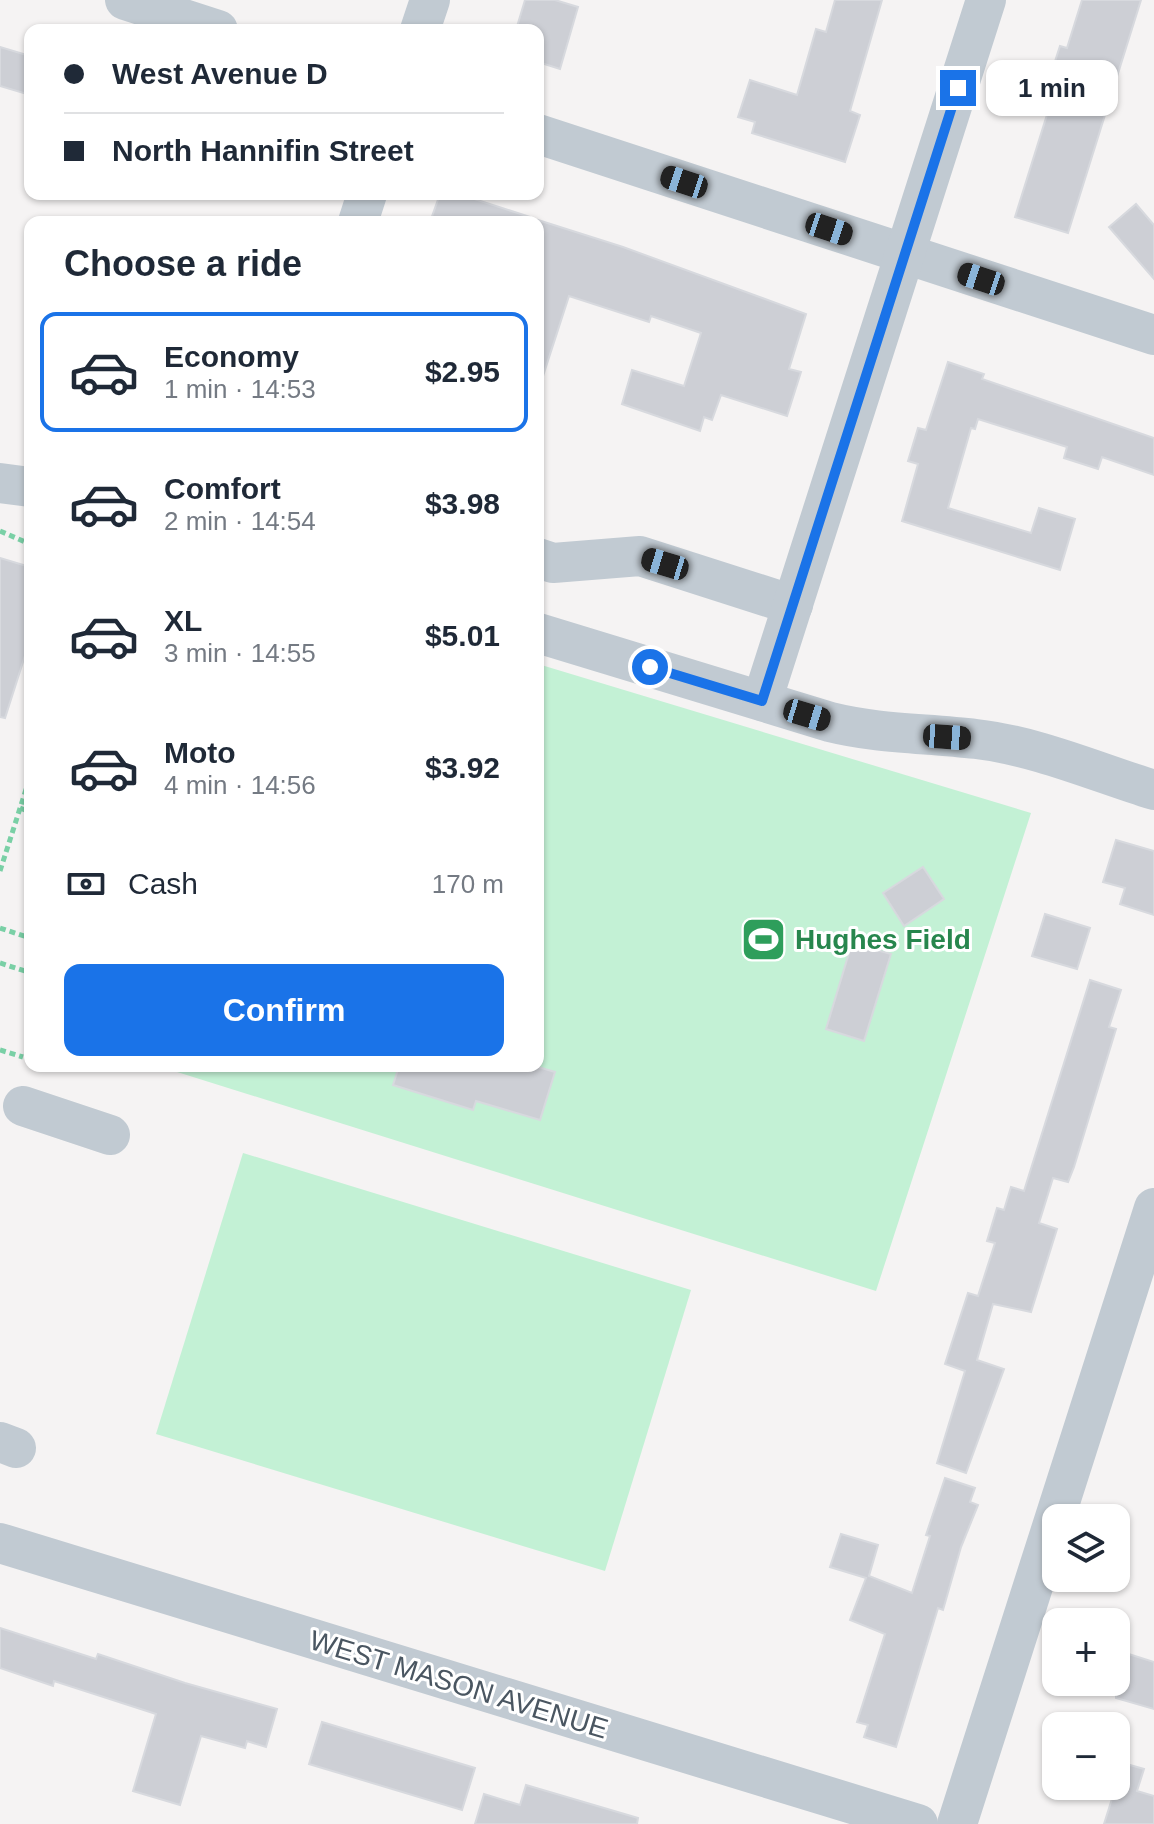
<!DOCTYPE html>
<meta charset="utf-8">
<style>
:root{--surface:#fff;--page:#f6f6f7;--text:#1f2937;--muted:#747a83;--line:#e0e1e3;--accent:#1a73e8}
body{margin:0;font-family:Arial,sans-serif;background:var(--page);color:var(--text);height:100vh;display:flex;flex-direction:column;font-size:30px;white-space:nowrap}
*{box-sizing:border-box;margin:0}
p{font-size:26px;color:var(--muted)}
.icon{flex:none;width:44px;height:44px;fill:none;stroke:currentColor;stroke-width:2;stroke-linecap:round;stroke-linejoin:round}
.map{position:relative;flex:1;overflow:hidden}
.details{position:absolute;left:24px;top:216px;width:520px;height:856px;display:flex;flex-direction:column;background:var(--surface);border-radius:16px;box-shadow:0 2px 6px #0004}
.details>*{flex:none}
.hud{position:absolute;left:24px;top:24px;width:520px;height:176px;border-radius:16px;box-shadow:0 2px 6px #0004;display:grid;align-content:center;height:176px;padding:0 40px;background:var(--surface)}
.fabs{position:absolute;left:1042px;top:1504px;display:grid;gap:16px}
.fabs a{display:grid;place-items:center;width:88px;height:88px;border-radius:16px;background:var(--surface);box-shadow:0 2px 6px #0004;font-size:40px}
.end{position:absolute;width:36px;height:36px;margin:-18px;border:10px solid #1a73e8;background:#fff;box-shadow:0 0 0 4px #fff}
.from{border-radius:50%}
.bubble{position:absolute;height:56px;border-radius:16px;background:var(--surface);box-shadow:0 2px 6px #0004;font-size:26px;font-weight:600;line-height:56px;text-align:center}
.car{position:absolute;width:24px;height:48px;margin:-24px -12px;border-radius:10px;box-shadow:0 0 6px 2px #0007;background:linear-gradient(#222 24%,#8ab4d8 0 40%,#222 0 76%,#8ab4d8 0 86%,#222 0)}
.hud b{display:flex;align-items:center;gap:28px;height:76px;font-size:30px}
.hud b+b{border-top:2px solid var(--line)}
.hud i{width:20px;height:20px;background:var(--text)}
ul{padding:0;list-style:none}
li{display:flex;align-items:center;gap:24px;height:120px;margin:0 16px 12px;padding:0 24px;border:4px solid transparent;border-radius:16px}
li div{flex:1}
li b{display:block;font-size:30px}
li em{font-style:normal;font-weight:600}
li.on{border-color:var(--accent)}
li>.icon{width:72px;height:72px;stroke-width:1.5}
h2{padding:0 40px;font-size:36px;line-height:96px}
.pay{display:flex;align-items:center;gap:20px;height:88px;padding:0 40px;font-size:30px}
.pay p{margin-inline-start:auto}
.action{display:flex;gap:16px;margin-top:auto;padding:16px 40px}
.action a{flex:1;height:92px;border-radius:16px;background:var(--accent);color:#fff;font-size:32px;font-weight:600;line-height:92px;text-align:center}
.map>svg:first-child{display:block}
</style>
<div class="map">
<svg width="1154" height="1824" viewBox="0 0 1154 1824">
<rect width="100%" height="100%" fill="#f5f3f3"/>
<g fill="#c3f1d5">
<path d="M538,664L1031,813L876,1291L158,1066H538Z"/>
<path d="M243,1153L691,1290L605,1571L156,1434Z"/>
</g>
<g fill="#cdcfd5" stroke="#d7d9de" stroke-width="2">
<path d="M525,0H555L578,7L560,69L538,62V30H516Z"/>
<path d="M835,0H882L850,111L860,115L845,162L752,133L755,122L738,117L750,80L797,95L816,29L826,32Z"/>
<path d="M1082,0H1141L1068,233L1015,217L1055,89L1047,86L1060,46L1067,48Z"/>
<path d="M0,47L30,56V95L0,86Z"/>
<path d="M440,194H459L530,217V222H430Z"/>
<path d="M1136,204L1154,225V279L1109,227Z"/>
<path d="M538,220L623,247L806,314L789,369L801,372L787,416L721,395L712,420L704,417L700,431L622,404L632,370L684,386L701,333L651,316L649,322L569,296L543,376L538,375Z"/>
<path d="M948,362L984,374L982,379L1154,438V475L1102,457L1098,469L1064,458L1067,447L978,419L975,429L971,428L948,508L1031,533L1039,508L1075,519L1060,570L902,521L918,464L908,461L918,428L926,430Z"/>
<path d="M0,558L30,567V640L5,718L0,717Z"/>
<path d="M1116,840L1154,851V915L1120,904L1125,888L1103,882Z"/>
<path d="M923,867L944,899L904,926L883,893Z"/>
<path d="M1045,914L1090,928L1077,969L1032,956Z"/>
<path d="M852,943L891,954L864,1041L826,1029Z"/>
<path d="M1090,980L1121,990L1109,1027L1116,1029L1074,1167L1068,1182L1053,1178L1039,1223L1057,1229L1031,1312L993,1304L977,1360L1004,1369L966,1473L937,1463L965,1371L945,1364L968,1293L978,1296L995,1243L987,1241L997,1208L1004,1210L1011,1187L1024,1191Z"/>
<path d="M399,1066H535L555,1072L540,1120L476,1101L473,1110L393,1085Z"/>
<path d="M945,1478L975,1488L970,1502L978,1505L961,1547L943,1610L938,1608L896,1747L864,1737L868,1725L857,1722L885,1634L850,1620L866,1578L830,1567L841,1534L878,1545L869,1576L912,1593L930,1536L926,1535Z"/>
<path d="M0,1628L96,1659L98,1654L185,1683L277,1709L266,1747L247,1741L245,1748L201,1736L180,1805L133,1791L156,1714L54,1681L53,1686L0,1668Z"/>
<path d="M1116,1650L1154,1662V1709L1116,1698Z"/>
<path d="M322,1722L475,1768L462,1810L309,1764Z"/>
<path d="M1116,1761L1144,1769L1137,1791L1154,1796V1824H1104L1116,1786Z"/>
<path d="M526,1785L638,1818L637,1824H475L484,1794L520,1805Z"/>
</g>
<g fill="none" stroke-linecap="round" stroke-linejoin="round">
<g stroke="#7ad0a6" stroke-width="5" stroke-dasharray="6 4" stroke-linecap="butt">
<path d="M0,531L30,544"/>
<path d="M20,808L30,812"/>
<path d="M0,871L30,777"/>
<path d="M0,928L30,938"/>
<path d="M0,963L25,971"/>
<path d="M0,1050L23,1057"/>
</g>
<g stroke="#c1cad2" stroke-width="40">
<path d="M125,0L218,30"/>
<path d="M420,30L430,0"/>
<path d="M538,134L1154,335"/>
<path d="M358,222L367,194"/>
<path d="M0,483L30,487"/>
<path d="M538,558L553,563L640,556L793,605"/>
<path d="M538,633L830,722C878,734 927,733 976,739C1037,746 1096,772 1154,790"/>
<path d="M762,701L986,0"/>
<path d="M23,1106L110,1135"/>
<path d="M0,1442L16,1448"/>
<path d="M0,1543L918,1824"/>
<path d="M957,1824L1154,1208"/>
</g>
</g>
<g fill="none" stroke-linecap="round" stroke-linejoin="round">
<path stroke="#1a73e8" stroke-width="10" d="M650,667L762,701L958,88"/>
</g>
<defs>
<symbol id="stadium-square" viewBox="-11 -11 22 22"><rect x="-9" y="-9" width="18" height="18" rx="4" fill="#2e9e5b" stroke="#fff"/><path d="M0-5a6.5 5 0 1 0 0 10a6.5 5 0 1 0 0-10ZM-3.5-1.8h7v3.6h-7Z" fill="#fff"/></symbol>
</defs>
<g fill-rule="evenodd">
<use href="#stadium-square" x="738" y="914" width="51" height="51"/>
</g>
<g text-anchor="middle" stroke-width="6" stroke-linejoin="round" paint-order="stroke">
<g font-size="28" font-weight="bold" fill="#27864d" stroke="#fff" text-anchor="start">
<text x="795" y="949">Hughes Field</text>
</g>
<g font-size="28" fill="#4a5661" stroke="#fff">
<text transform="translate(459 1684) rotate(17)" y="10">WEST MASON AVENUE</text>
</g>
</g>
</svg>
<div class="fabs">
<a><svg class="icon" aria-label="layers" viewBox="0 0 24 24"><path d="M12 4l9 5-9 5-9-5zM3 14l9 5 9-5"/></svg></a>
<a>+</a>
<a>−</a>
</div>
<i class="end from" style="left:650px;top:667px"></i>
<i class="end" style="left:958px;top:88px"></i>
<div class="bubble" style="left:986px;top:60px;width:132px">1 min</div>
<i class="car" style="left:684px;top:182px;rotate:288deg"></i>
<i class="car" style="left:829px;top:229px;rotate:108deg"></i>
<i class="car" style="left:981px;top:279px;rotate:288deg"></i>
<i class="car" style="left:665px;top:564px;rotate:287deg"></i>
<i class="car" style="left:807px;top:715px;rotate:107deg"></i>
<i class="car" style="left:947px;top:737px;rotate:94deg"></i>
<div class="hud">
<b><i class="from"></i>West Avenue D</b>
<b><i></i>North Hannifin Street</b>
</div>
<section class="details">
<h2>Choose a ride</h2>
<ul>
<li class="on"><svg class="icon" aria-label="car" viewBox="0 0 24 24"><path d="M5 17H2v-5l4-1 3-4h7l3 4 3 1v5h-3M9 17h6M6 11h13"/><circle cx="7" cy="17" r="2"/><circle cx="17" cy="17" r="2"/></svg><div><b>Economy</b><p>1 min · 14:53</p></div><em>$2.95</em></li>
<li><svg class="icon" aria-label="car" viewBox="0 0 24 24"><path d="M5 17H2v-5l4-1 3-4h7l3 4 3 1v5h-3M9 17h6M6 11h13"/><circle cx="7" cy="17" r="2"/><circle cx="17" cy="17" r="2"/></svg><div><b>Comfort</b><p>2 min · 14:54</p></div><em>$3.98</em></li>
<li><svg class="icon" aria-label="car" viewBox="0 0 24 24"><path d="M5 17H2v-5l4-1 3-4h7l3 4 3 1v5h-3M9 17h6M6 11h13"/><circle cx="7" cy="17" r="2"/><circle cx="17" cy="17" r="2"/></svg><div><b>XL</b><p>3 min · 14:55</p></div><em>$5.01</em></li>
<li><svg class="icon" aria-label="car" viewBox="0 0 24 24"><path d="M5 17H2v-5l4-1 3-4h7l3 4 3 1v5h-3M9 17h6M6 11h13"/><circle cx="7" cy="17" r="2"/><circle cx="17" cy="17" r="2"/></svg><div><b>Moto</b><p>4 min · 14:56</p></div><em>$3.92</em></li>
</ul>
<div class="pay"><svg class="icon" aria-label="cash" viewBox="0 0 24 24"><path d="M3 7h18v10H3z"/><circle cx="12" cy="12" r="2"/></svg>Cash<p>170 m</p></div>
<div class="action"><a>Confirm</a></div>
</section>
</div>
